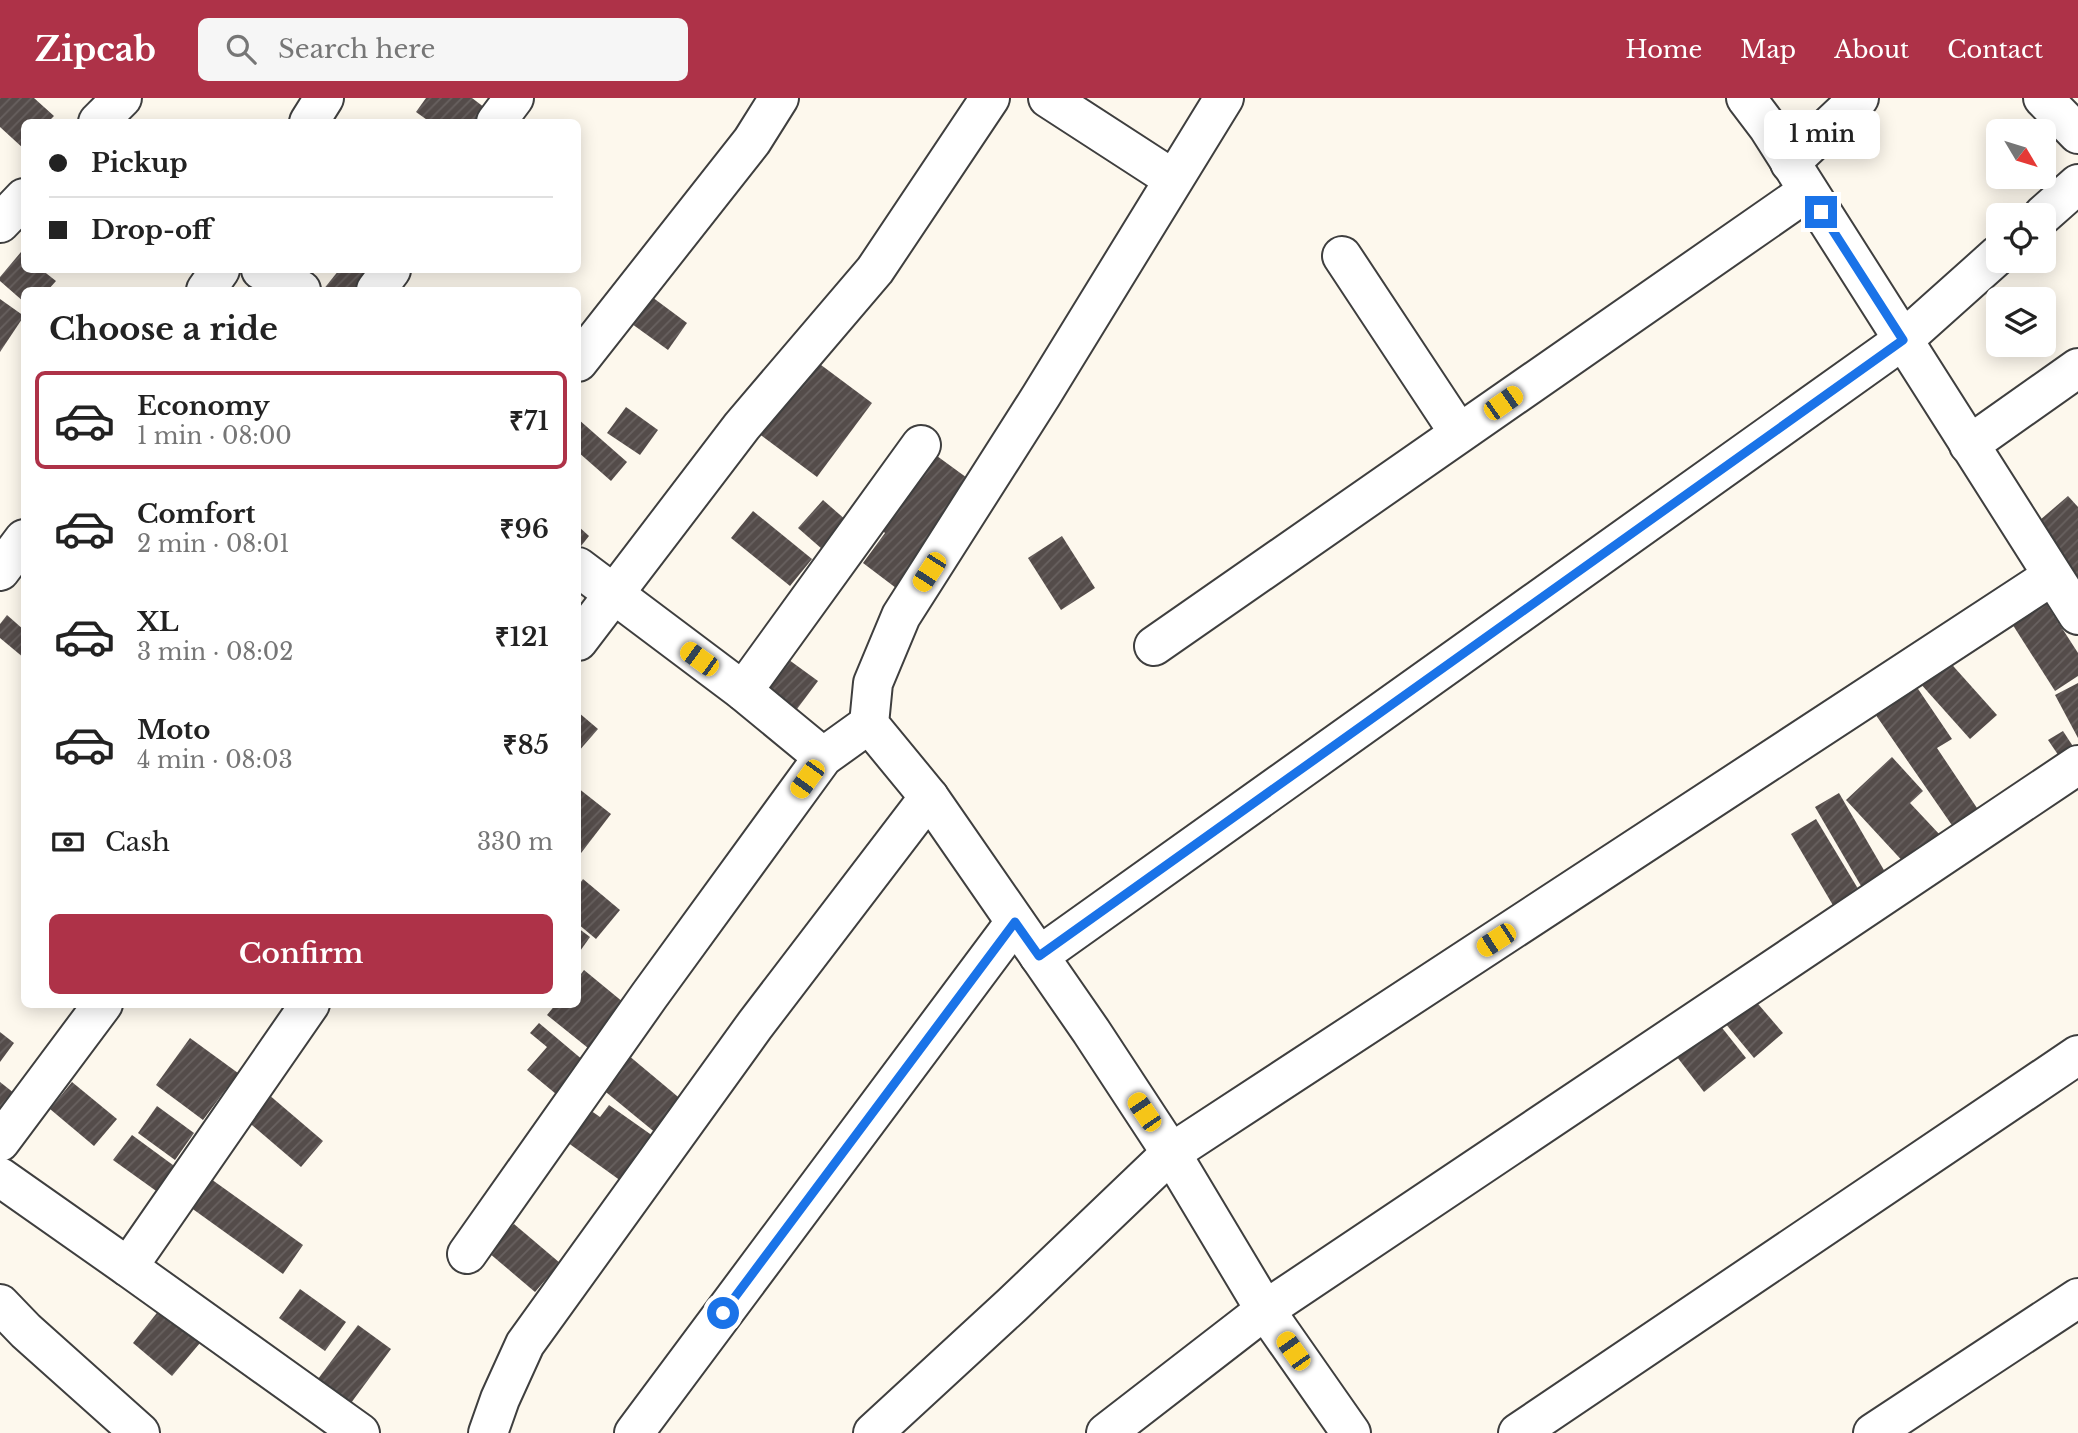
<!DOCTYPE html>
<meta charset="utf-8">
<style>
:root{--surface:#fff;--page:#f6f6f6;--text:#222;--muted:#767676;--line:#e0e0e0;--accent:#ae3248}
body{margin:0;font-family:"Libre Baskerville",serif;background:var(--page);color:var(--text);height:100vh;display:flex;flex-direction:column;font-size:26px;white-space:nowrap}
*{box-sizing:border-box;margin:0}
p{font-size:23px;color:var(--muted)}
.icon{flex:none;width:38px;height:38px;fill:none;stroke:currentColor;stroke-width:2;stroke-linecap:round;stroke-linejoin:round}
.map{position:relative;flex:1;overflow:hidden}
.drawer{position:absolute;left:21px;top:189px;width:560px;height:721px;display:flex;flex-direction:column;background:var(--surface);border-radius:10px;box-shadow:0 4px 18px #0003}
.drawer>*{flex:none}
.top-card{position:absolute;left:21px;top:21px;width:560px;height:154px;border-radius:10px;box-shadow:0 4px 18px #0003;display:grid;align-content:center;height:154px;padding:0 28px;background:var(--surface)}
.needle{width:46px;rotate:128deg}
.buttons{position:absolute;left:1986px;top:21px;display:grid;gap:14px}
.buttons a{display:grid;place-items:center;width:70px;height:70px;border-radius:10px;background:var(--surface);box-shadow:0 4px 18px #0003;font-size:35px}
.end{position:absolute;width:32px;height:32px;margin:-16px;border:9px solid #1a73e8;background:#fff;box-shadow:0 0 0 4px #fff}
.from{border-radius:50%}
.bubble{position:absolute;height:49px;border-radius:10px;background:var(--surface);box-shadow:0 4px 18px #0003;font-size:23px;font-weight:600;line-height:49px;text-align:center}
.car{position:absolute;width:21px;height:42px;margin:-21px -10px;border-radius:9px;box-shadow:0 0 5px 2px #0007;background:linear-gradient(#f5c518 24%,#345 0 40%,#f5c518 0 76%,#345 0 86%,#f5c518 0)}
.top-card b{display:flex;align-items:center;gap:24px;height:66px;font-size:26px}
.top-card b+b{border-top:2px solid var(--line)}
.top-card i{width:18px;height:18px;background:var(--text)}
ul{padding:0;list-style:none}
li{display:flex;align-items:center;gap:21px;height:98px;margin:0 14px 10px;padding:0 14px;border:4px solid transparent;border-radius:10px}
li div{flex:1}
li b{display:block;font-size:26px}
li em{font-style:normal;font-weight:600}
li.current{border-color:var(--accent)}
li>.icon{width:63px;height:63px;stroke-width:1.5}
h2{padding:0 28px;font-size:32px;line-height:84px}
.pay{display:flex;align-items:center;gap:18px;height:77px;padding:0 28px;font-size:26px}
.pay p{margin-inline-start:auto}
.button{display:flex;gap:14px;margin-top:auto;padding:14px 28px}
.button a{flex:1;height:80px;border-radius:10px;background:var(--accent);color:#fff;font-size:28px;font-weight:600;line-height:80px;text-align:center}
header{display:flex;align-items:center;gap:42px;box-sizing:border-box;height:98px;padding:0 35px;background:var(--accent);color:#fff}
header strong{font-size:33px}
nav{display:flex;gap:38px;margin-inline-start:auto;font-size:24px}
.search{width:490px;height:63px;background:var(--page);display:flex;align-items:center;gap:18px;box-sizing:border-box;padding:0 24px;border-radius:10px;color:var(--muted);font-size:26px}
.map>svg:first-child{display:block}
</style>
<header>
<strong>Zipcab</strong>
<div class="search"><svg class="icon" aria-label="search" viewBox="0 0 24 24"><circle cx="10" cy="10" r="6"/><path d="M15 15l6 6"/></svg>Search here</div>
<nav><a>Home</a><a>Map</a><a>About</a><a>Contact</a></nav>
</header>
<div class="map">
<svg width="2078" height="1335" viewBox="0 0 2078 1335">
<defs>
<pattern id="building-hatch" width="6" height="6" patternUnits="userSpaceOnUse" patternTransform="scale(1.75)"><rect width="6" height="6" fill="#544c4a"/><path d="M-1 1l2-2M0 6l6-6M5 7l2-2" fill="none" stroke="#686160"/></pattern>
</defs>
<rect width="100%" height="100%" fill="#fdf8ed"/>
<g fill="url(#building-hatch)">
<path d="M0,0H34L54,18L48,24H24V51L0,29Z"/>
<path d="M426,0H472L489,13L481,24H430L416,14Z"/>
<path d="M21,154L24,156V172H42L56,183L48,192H24V204L0,183V179Z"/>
<path d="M339,172H370L368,192H323Z"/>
<path d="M652,199L687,225L668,252L632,226Z"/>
<path d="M0,201L24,218L0,254Z"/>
<path d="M809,258L872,305L817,379L754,332Z"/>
<path d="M626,309L658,332L640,357L607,335Z"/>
<path d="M578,321L627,364L611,383L578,354Z"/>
<path d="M937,358L974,385L896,490L863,465L885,435L882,432Z"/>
<path d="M2068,398L2078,409V481L2033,428Z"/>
<path d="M823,402L847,423L822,451L798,430Z"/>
<path d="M753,413L812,461L790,488L731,440Z"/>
<path d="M578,428L589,438L578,452Z"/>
<path d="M1062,438L1095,490L1061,512L1028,460Z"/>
<path d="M2042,499L2078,555V578L2055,593L2009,521Z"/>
<path d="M7,517L24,532V560L0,540V526Z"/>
<path d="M785,559L818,583L794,615L761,591Z"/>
<path d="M1946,560L1997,617L1970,641L1919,584Z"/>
<path d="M1912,582L1952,641L1937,650L1983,719L1958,736L1871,610Z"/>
<path d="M2078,585V640L2055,597Z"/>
<path d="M578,614L598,631L578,654Z"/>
<path d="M2063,633L2078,656L2065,667L2048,642Z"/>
<path d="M1892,659L1923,693L1910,705L1941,738L1908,769L1846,702Z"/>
<path d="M578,690L611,716L578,759Z"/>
<path d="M1839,695L1888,779L1864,793L1815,709Z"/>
<path d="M1816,721L1860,794L1834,809L1791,736Z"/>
<path d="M583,781L620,812L596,841L578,826V788Z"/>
<path d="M578,830L590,839L578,856Z"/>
<path d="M584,872L629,909L593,954L547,917L556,906H578V880Z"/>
<path d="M1753,900L1783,935L1754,960L1725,925Z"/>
<path d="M539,925L584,963L556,996L527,972L547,949L530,935Z"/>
<path d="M1719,926L1746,960L1704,994L1677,959Z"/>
<path d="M0,934L14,945L0,964Z"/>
<path d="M190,940L238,975L203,1022L156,987Z"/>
<path d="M628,957L683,1003L657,1036L601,990Z"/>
<path d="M0,984L19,999L0,1018Z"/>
<path d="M72,984L117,1021L94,1048L50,1011Z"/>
<path d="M268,996L323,1043L301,1069L246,1022Z"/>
<path d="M577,1003L600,1019L609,1007L653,1038L621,1083L553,1034Z"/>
<path d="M157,1008L194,1035L175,1062L138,1035Z"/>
<path d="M132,1037L177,1070L159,1095L113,1062Z"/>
<path d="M204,1076L303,1147L283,1176L183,1104Z"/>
<path d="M514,1126L560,1165L535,1194L489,1155Z"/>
<path d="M300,1191L346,1224L325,1253L279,1220Z"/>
<path d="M160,1211L200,1245L172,1278L133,1245Z"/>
<path d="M358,1227L391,1251L351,1305L318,1281Z"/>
</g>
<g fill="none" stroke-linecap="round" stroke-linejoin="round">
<defs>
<g id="minor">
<path d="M1048,0L1173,81"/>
<path d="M1224,0L1041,298L901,518L873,585L869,626L929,699L1091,933L1171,1055L1265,1212L1351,1335"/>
<path d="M1746,0L1768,29L2078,517"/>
<path d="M2043,0L2078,36"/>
<path d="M98,24L122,0"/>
<path d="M309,24L324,0"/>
<path d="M496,24L514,0"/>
<path d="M1790,65L1859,0"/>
<path d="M2043,117L2078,86"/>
<path d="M0,125L24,100"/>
<path d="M1342,158L1459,335"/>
<path d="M261,172L301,192"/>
<path d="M206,192L220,172"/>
<path d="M376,192L391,172"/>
<path d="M578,264L752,43L779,0"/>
<path d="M1969,347L2078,270"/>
<path d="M578,469L743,593L823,659"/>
<path d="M0,473L24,441"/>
<path d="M578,543L742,328L875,172L990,0"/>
<path d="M1154,548L1808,93"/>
<path d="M743,593L921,347"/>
<path d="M1039,858L1903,242L1998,157"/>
<path d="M310,906L128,1169L360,1335"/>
<path d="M0,1044L103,906"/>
<path d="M0,1079L128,1169"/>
<path d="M467,1156L649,898L823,659L869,626"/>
<path d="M0,1206L26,1233L140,1335"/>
<path d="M488,1335L500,1301L525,1246L755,927L929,699"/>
<path d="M634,1335L1015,824"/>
<path d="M873,1335L1012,1207L1171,1055L2052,478"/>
<path d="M1106,1335L1265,1212L2078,667"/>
<path d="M1518,1335L2078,957"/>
<path d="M1873,1335L2078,1200"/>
</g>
</defs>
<use href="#minor" stroke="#3f3f3f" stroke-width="42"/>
<use href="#minor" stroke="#fff" stroke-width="38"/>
</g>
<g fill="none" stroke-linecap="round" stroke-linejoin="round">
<path stroke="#1a73e8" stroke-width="9" d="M723,1215L1015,824L1039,858L1903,242L1821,114"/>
</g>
</svg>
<div class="buttons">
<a><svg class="needle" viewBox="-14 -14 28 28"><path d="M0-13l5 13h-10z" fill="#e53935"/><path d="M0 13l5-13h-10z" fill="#767676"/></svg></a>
<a><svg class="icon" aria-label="locate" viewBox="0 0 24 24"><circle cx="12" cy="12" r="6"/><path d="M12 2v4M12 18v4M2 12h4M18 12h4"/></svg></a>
<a><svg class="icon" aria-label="layers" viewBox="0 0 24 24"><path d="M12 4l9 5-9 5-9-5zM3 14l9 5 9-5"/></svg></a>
</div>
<i class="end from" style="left:723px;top:1215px"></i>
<i class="end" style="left:1821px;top:114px"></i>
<div class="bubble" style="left:1764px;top:12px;width:116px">1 min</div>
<i class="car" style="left:1503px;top:305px;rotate:55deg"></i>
<i class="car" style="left:929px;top:474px;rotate:213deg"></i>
<i class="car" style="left:699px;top:561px;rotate:306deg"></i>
<i class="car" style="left:807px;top:681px;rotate:216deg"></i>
<i class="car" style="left:1496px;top:842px;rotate:237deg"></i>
<i class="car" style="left:1144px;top:1014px;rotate:326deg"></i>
<i class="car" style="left:1293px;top:1253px;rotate:325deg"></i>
<div class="top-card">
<b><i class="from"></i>Pickup</b>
<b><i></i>Drop-off</b>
</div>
<section class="drawer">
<h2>Choose a ride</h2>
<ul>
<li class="current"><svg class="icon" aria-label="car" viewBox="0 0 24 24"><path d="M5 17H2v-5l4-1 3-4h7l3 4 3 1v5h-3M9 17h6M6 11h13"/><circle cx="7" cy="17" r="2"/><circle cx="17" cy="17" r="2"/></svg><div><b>Economy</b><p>1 min · 08:00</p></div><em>₹71</em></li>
<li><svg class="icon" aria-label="car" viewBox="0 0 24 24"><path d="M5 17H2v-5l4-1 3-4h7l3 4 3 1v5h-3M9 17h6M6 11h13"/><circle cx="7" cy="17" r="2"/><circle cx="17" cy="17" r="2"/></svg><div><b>Comfort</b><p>2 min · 08:01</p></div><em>₹96</em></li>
<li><svg class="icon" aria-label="car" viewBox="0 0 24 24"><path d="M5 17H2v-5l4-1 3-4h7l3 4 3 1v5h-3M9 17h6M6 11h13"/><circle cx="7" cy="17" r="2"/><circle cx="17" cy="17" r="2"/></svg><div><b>XL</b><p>3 min · 08:02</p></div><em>₹121</em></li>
<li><svg class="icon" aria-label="car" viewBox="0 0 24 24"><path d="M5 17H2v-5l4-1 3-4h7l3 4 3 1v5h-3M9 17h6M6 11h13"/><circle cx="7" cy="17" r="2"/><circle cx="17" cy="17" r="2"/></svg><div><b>Moto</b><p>4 min · 08:03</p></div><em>₹85</em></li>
</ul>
<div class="pay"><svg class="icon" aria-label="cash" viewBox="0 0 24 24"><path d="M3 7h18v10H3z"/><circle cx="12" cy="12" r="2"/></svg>Cash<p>330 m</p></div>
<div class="button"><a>Confirm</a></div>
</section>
</div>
